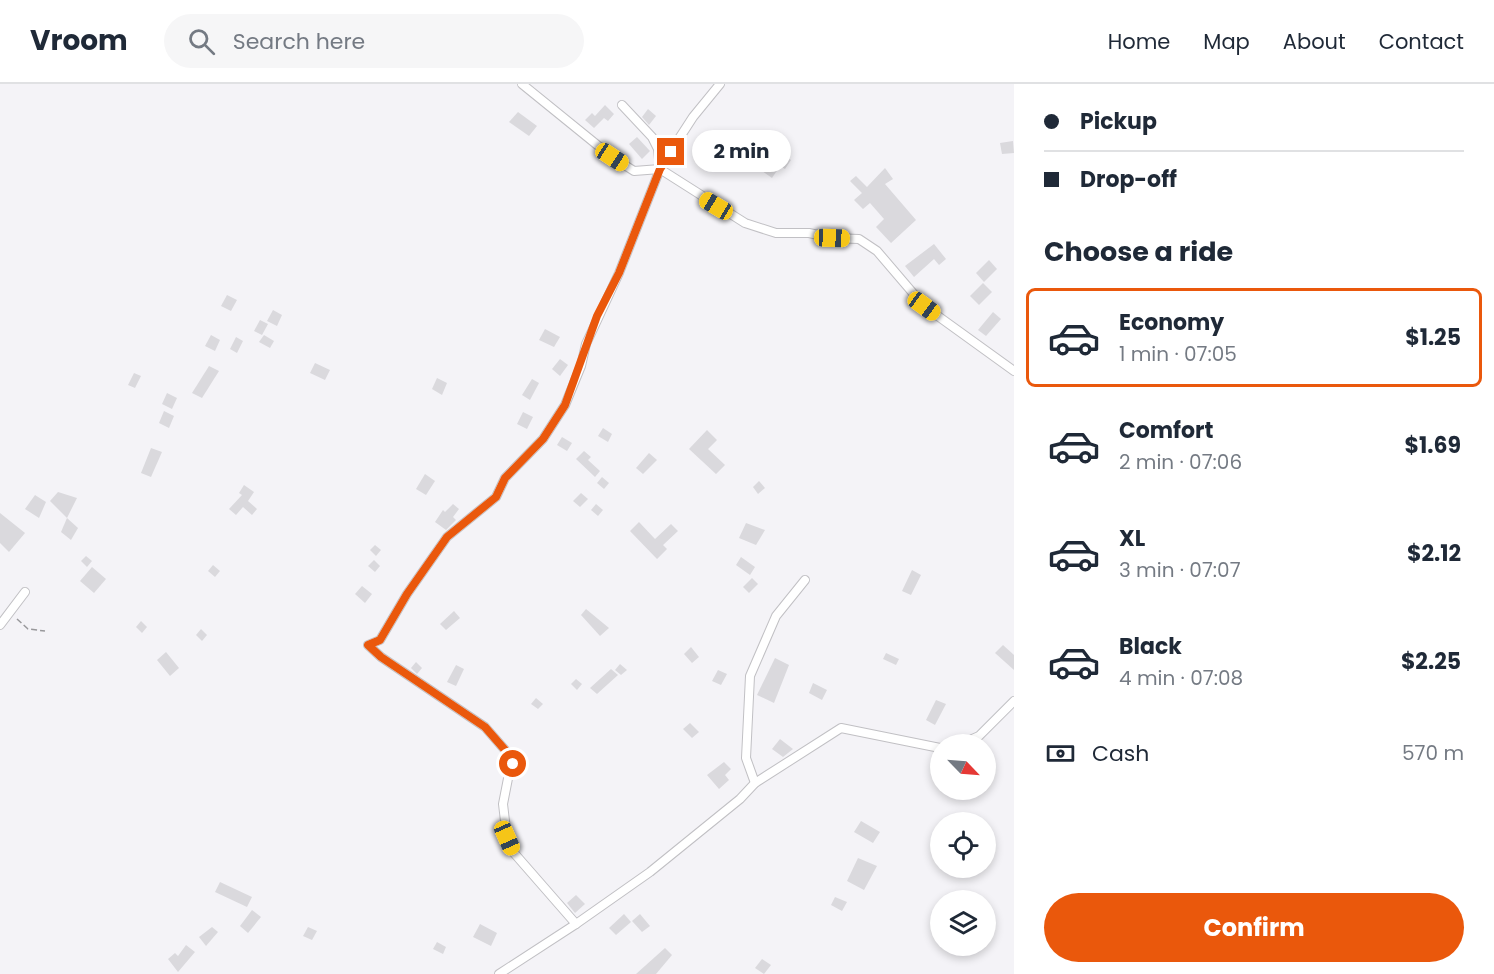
<!DOCTYPE html>
<meta charset="utf-8">
<style>
:root{--surface:#fff;--page:#f6f6f7;--text:#1f2937;--muted:#747a83;--line:#e0e1e3;--accent:#ea580c}
body{margin:0;font-family:Poppins,sans-serif;background:var(--page);color:var(--text);height:100vh;display:flex;flex-direction:column;font-size:22px;white-space:nowrap}
*{box-sizing:border-box;margin:0}
p{font-size:20px;color:var(--muted)}
.icon{flex:none;width:33px;height:33px;fill:none;stroke:currentColor;stroke-width:2;stroke-linecap:round;stroke-linejoin:round}
.map{position:relative;flex:1;overflow:hidden}
.drawer{display:flex;flex-direction:column;background:var(--surface);width:480px}
.drawer>*{flex:none}
.banner{display:grid;align-content:center;height:132px;padding:0 30px;background:var(--surface)}
.needle{width:39px;rotate:115deg}
.controls{position:absolute;left:930px;top:650px;display:grid;gap:12px}
.controls a{display:grid;place-items:center;width:66px;height:66px;border-radius:50%;background:var(--surface);box-shadow:0 3px 9px #0003;font-size:30px}
.end{position:absolute;width:27px;height:27px;margin:-14px;border:8px solid #ea580c;background:#fff;box-shadow:0 0 0 3px #fff}
.from{border-radius:50%}
.bubble{position:absolute;height:42px;border-radius:21px;background:var(--surface);box-shadow:0 3px 9px #0003;font-size:20px;font-weight:700;line-height:42px;text-align:center}
.car{position:absolute;width:18px;height:36px;margin:-18px -9px;border-radius:8px;box-shadow:0 0 4px 2px #0007;background:linear-gradient(#f5c518 24%,#345 0 40%,#f5c518 0 76%,#345 0 86%,#f5c518 0)}
.banner b{display:flex;align-items:center;gap:21px;height:57px;font-size:22px}
.banner b+b{border-top:2px solid var(--line)}
.banner i{width:15px;height:15px;background:var(--text)}
ul{padding:0;list-style:none}
li{display:flex;align-items:center;gap:18px;height:99px;margin:0 12px 9px;padding:0 18px;border:3px solid transparent;border-radius:9px}
li div{flex:1}
li b{display:block;font-size:22px}
li em{font-style:normal;font-weight:700}
li.active{border-color:var(--accent)}
li>.icon{width:54px;height:54px;stroke-width:1.5}
h2{padding:0 30px;font-size:27px;line-height:72px}
.pay{display:flex;align-items:center;gap:15px;height:66px;padding:0 30px;font-size:22px}
.pay p{margin-inline-start:auto}
.primary-button{display:flex;gap:12px;margin-top:auto;padding:12px 30px}
.primary-button a{flex:1;height:69px;border-radius:36px;background:var(--accent);color:#fff;font-size:24px;font-weight:700;line-height:69px;text-align:center}
header{display:flex;align-items:center;gap:36px;box-sizing:border-box;height:84px;padding:0 30px;background:var(--surface);border-bottom:2px solid var(--line)}
header strong{font-size:28px}
nav{display:flex;gap:33px;margin-inline-start:auto;font-size:21px}
.search{width:420px;height:54px;background:var(--page);display:flex;align-items:center;gap:15px;box-sizing:border-box;padding:0 21px;border-radius:33px;color:var(--muted);font-size:22px}
main{display:flex;flex:1;min-height:0}
.map>svg:first-child{display:block}
</style>
<header>
<strong>Vroom</strong>
<div class="search"><svg class="icon" aria-label="search" viewBox="0 0 24 24"><circle cx="10" cy="10" r="6"/><path d="M15 15l6 6"/></svg>Search here</div>
<nav><a>Home</a><a>Map</a><a>About</a><a>Contact</a></nav>
</header>
<main>
<div class="map">
<svg width="1014" height="890" viewBox="0 0 1014 890">
<rect width="100%" height="100%" fill="#f4f3f7"/>
<g fill="#dad9dd">
<path d="M605,21L614,30L608,37L604,34L594,44L585,36L592,29L595,32Z"/>
<path d="M648,25L656,32L649,41L642,33Z"/>
<path d="M518,28L537,42L529,52L509,38Z"/>
<path d="M765,48L774,54L766,65L758,59Z"/>
<path d="M637,53L650,67L642,75L629,60Z"/>
<path d="M1013,57L1014,69L1002,70L1000,59Z"/>
<path d="M770,62L791,76L785,85L780,82L772,94L755,82Z"/>
<path d="M885,84L893,95L885,100L916,136L891,159L876,143L884,135L870,119L863,125L854,116L862,109L850,97L856,92L867,103Z"/>
<path d="M934,160L946,175L939,181L934,175L914,193L905,182Z"/>
<path d="M989,176L997,185L984,198L976,189Z"/>
<path d="M983,199L992,208L979,221L970,212Z"/>
<path d="M227,211L237,216L231,227L221,222Z"/>
<path d="M273,226L282,231L277,242L267,237Z"/>
<path d="M993,228L1001,235L986,252L978,246Z"/>
<path d="M260,236L268,240L262,251L254,247Z"/>
<path d="M545,245L560,253L554,263L539,256Z"/>
<path d="M211,251L220,256L215,267L205,262Z"/>
<path d="M264,251L274,257L270,264L259,258Z"/>
<path d="M236,253L243,257L237,269L230,265Z"/>
<path d="M560,275L568,281L560,292L552,285Z"/>
<path d="M315,279L330,286L325,296L310,289Z"/>
<path d="M209,282L219,287L202,314L192,309Z"/>
<path d="M134,289L141,292L135,304L128,301Z"/>
<path d="M437,294L447,299L442,311L432,305Z"/>
<path d="M532,295L539,299L530,316L522,311Z"/>
<path d="M167,309L177,314L172,325L162,320Z"/>
<path d="M164,327L174,332L169,344L159,339Z"/>
<path d="M523,328L533,333L527,345L517,340Z"/>
<path d="M603,344L612,350L608,358L598,352Z"/>
<path d="M707,346L717,356L708,365L725,381L716,390L689,365Z"/>
<path d="M562,353L572,359L567,367L557,361Z"/>
<path d="M151,364L162,368L151,393L141,389Z"/>
<path d="M584,367L591,373L588,376L600,387L595,393L576,375Z"/>
<path d="M649,369L657,376L643,390L636,384Z"/>
<path d="M425,390L435,397L426,411L416,405Z"/>
<path d="M602,393L609,399L604,405L597,399Z"/>
<path d="M759,397L765,404L758,410L753,403Z"/>
<path d="M244,401L254,408L248,417L257,425L252,431L243,423L236,431L229,425L242,411L239,409Z"/>
<path d="M58,408L77,414L67,434L50,417Z"/>
<path d="M581,409L588,415L580,423L573,417Z"/>
<path d="M35,411L46,418L39,434L25,425Z"/>
<path d="M453,420L459,425L453,433L456,436L446,446L435,438L443,426L445,428Z"/>
<path d="M596,420L603,426L598,432L591,426Z"/>
<path d="M0,429L25,449L9,468L0,459Z"/>
<path d="M67,434L78,444L71,456L61,448Z"/>
<path d="M639,438L655,455L671,440L678,447L663,461L667,465L657,475L630,447Z"/>
<path d="M746,439L765,446L756,461L739,454Z"/>
<path d="M375,461L381,466L376,472L370,466Z"/>
<path d="M86,472L92,477L87,483L81,477Z"/>
<path d="M741,473L755,483L750,491L736,481Z"/>
<path d="M374,476L380,482L375,488L368,482Z"/>
<path d="M213,481L220,487L215,493L208,487Z"/>
<path d="M92,483L106,495L94,509L80,497Z"/>
<path d="M912,486L921,491L911,511L902,507Z"/>
<path d="M752,494L758,500L749,509L743,503Z"/>
<path d="M362,502L372,510L365,519L355,510Z"/>
<path d="M586,525L609,544L600,552L581,531Z"/>
<path d="M454,527L460,534L446,546L440,540Z"/>
<path d="M141,537L147,543L142,549L136,543Z"/>
<path d="M201,545L207,551L202,557L196,551Z"/>
<path d="M1003,561L1014,571V586L995,569Z"/>
<path d="M691,563L699,573L692,579L684,570Z"/>
<path d="M166,568L179,584L170,592L157,576Z"/>
<path d="M886,569L899,575L896,581L883,575Z"/>
<path d="M775,574L789,581L774,619L757,611Z"/>
<path d="M416,578L422,584L417,590L411,584Z"/>
<path d="M620,580L627,586L621,591L615,586Z"/>
<path d="M456,581L464,585L456,602L447,598Z"/>
<path d="M611,585L618,591L597,610L590,604Z"/>
<path d="M718,586L727,590L721,601L712,597Z"/>
<path d="M576,595L582,600L577,606L571,600Z"/>
<path d="M813,599L827,606L822,616L809,609Z"/>
<path d="M536,614L543,620L538,625L531,620Z"/>
<path d="M936,616L946,620L935,641L926,636Z"/>
<path d="M690,639L699,648L692,654L683,645Z"/>
<path d="M780,655L793,665L783,673L772,665Z"/>
<path d="M724,678L731,685L725,691L729,696L719,705L707,691Z"/>
<path d="M861,737L880,748L873,759L854,748Z"/>
<path d="M858,774L877,782L864,806L847,797Z"/>
<path d="M220,798L252,813L247,823L215,808Z"/>
<path d="M576,811L585,820L575,829L567,819Z"/>
<path d="M835,813L847,818L842,827L831,821Z"/>
<path d="M252,826L261,833L248,849L240,842Z"/>
<path d="M624,830L631,838L616,851L609,844Z"/>
<path d="M640,830L650,842L642,848L632,837Z"/>
<path d="M480,840L497,849L491,862L473,853Z"/>
<path d="M212,843L218,848L206,862L199,853Z"/>
<path d="M308,843L317,847L312,856L303,852Z"/>
<path d="M437,858L446,863L443,870L433,865Z"/>
<path d="M186,861L195,868L178,888L168,875L175,869L178,872Z"/>
<path d="M665,864L672,871L656,890H636Z"/>
<path d="M762,875L771,881L764,890L755,884Z"/>
</g>
<g fill="none" stroke-linecap="round" stroke-linejoin="round">
<defs>
<g id="street">
<path d="M522,0L612,73L634,87L660,85L745,139L776,149H809L832,154L859,155L877,167L924,222L1014,287"/>
<path d="M660,84L693,33L720,0"/>
<path d="M0,541L25,508"/>
<path d="M961,660L979,652L1014,617"/>
<path d="M755,699L746,674L750,592L776,532L805,496"/>
<path d="M576,840L514,769L507,754L503,720L512,674L485,643L381,573L368,561L380,556L407,510L447,453L496,413L505,394L543,355L565,321L581,282L586,260L619,189L660,85L658,65L652,53L622,21"/>
<path d="M499,890L576,840L650,788L740,715L755,699L841,644L940,664"/>
</g>
</defs>
<use href="#street" stroke="#c1c0c4" stroke-width="10"/>
<path stroke="#98989b" stroke-width="1.5" stroke-dasharray="6 3" stroke-linecap="butt" d="M17,535L28,545L45,547"/>
<use href="#street" stroke="#fff" stroke-width="8"/>
</g>
<g fill="none" stroke-linecap="round" stroke-linejoin="round">
<path stroke="#ea580c" stroke-width="8" d="M513,680L512,674L485,643L381,573L368,561L380,556L407,510L447,453L496,413L505,394L543,355L565,321L597,232L619,189L660,85L671,68"/>
</g>
</svg>
<div class="controls">
<a><svg class="needle" viewBox="-14 -14 28 28"><path d="M0-13l5 13h-10z" fill="#e53935"/><path d="M0 13l5-13h-10z" fill="#747a83"/></svg></a>
<a><svg class="icon" aria-label="locate" viewBox="0 0 24 24"><circle cx="12" cy="12" r="6"/><path d="M12 2v4M12 18v4M2 12h4M18 12h4"/></svg></a>
<a><svg class="icon" aria-label="layers" viewBox="0 0 24 24"><path d="M12 4l9 5-9 5-9-5zM3 14l9 5 9-5"/></svg></a>
</div>
<i class="end from" style="left:513px;top:680px"></i>
<i class="end" style="left:671px;top:68px"></i>
<div class="bubble" style="left:692px;top:46px;width:99px">2 min</div>
<i class="car" style="left:612px;top:73px;rotate:123deg"></i>
<i class="car" style="left:716px;top:122px;rotate:301deg"></i>
<i class="car" style="left:832px;top:154px;rotate:92deg"></i>
<i class="car" style="left:924px;top:222px;rotate:126deg"></i>
<i class="car" style="left:507px;top:754px;rotate:156deg"></i>
</div>
<section class="drawer">
<div class="banner">
<b><i class="from"></i>Pickup</b>
<b><i></i>Drop-off</b>
</div>
<h2>Choose a ride</h2>
<ul>
<li class="active"><svg class="icon" aria-label="car" viewBox="0 0 24 24"><path d="M5 17H2v-5l4-1 3-4h7l3 4 3 1v5h-3M9 17h6M6 11h13"/><circle cx="7" cy="17" r="2"/><circle cx="17" cy="17" r="2"/></svg><div><b>Economy</b><p>1 min · 07:05</p></div><em>$1.25</em></li>
<li><svg class="icon" aria-label="car" viewBox="0 0 24 24"><path d="M5 17H2v-5l4-1 3-4h7l3 4 3 1v5h-3M9 17h6M6 11h13"/><circle cx="7" cy="17" r="2"/><circle cx="17" cy="17" r="2"/></svg><div><b>Comfort</b><p>2 min · 07:06</p></div><em>$1.69</em></li>
<li><svg class="icon" aria-label="car" viewBox="0 0 24 24"><path d="M5 17H2v-5l4-1 3-4h7l3 4 3 1v5h-3M9 17h6M6 11h13"/><circle cx="7" cy="17" r="2"/><circle cx="17" cy="17" r="2"/></svg><div><b>XL</b><p>3 min · 07:07</p></div><em>$2.12</em></li>
<li><svg class="icon" aria-label="car" viewBox="0 0 24 24"><path d="M5 17H2v-5l4-1 3-4h7l3 4 3 1v5h-3M9 17h6M6 11h13"/><circle cx="7" cy="17" r="2"/><circle cx="17" cy="17" r="2"/></svg><div><b>Black</b><p>4 min · 07:08</p></div><em>$2.25</em></li>
</ul>
<div class="pay"><svg class="icon" aria-label="cash" viewBox="0 0 24 24"><path d="M3 7h18v10H3z"/><circle cx="12" cy="12" r="2"/></svg>Cash<p>570 m</p></div>
<div class="primary-button"><a>Confirm</a></div>
</section>
</main>
